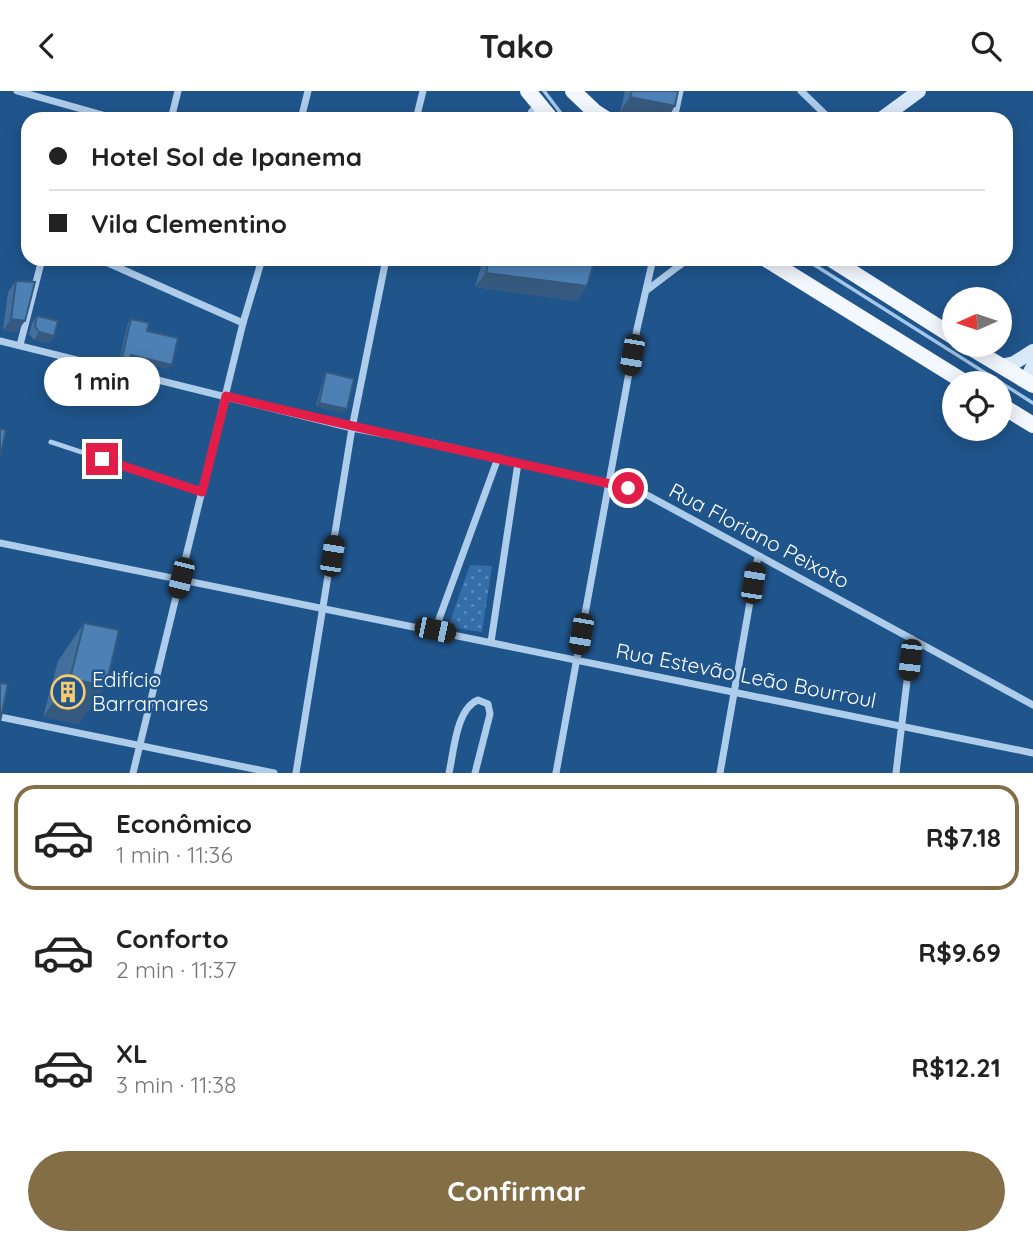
<!DOCTYPE html>
<html lang="pt">
<meta charset="utf-8">
<style>
:root{--surface:#fff;--page:#f6f6f6;--text:#222;--muted:#767676;--line:#e0e0e0;--accent:#836e45}
body{margin:0;font-family:Quicksand,sans-serif;background:var(--page);color:var(--text);height:100vh;display:flex;flex-direction:column;font-size:26px;white-space:nowrap}
*{box-sizing:border-box;margin:0}
p{font-size:23px;color:var(--muted)}
.icon{flex:none;width:38px;height:38px;fill:none;stroke:currentColor;stroke-width:2;stroke-linecap:round;stroke-linejoin:round}
.map{position:relative;height:682px;overflow:hidden}
.details{display:flex;flex-direction:column;background:var(--surface);flex:1}
.details>*{flex:none}
.guide{position:absolute;left:21px;top:21px;width:992px;height:154px;border-radius:21px;box-shadow:0 4px 18px #0003;display:grid;align-content:center;height:154px;padding:0 28px;background:var(--surface)}
.needle{width:46px;rotate:267deg}
.controls{position:absolute;left:942px;top:196px;display:grid;gap:14px}
.controls a{display:grid;place-items:center;width:70px;height:70px;border-radius:50%;background:var(--surface);box-shadow:0 4px 18px #0003;font-size:35px}
.end{position:absolute;width:32px;height:32px;margin:-16px;border:9px solid #e11d48;background:#fff;box-shadow:0 0 0 4px #fff}
.from{border-radius:50%}
.bubble{position:absolute;height:49px;border-radius:24px;background:var(--surface);box-shadow:0 4px 18px #0003;font-size:23px;font-weight:700;line-height:49px;text-align:center}
.car{position:absolute;width:21px;height:42px;margin:-21px -10px;border-radius:9px;box-shadow:0 0 5px 2px #0007;background:linear-gradient(#222 24%,#8ab4d8 0 40%,#222 0 76%,#8ab4d8 0 86%,#222 0)}
.guide b{display:flex;align-items:center;gap:24px;height:66px;font-size:26px}
.guide b+b{border-top:2px solid var(--line)}
.guide i{width:18px;height:18px;background:var(--text)}
ul{padding:12px 0 0;list-style:none}
li{display:flex;align-items:center;gap:21px;height:105px;margin:0 14px 10px;padding:0 14px;border:4px solid transparent;border-radius:21px}
li div{flex:1}
li b{display:block;font-size:26px}
li em{font-style:normal;font-weight:700}
li.active{border-color:var(--accent)}
li>.icon{width:63px;height:63px;stroke-width:1.5}
.button{display:flex;gap:14px;margin-top:auto;padding:14px 28px}
.button a{flex:1;height:80px;border-radius:42px;background:var(--accent);color:#fff;font-size:28px;font-weight:700;line-height:80px;text-align:center}
header{display:flex;justify-content:space-between;align-items:center;height:91px;padding:0 28px;background:var(--surface);font-size:32px;font-weight:700}
.map>svg:first-child{display:block}
</style>
<header><svg class="icon" aria-label="back" viewBox="0 0 24 24"><path d="M15 5l-7 7 7 7"/></svg>Tako<svg class="icon" aria-label="search" viewBox="0 0 24 24"><circle cx="10" cy="10" r="6"/><path d="M15 15l6 6"/></svg></header>
<div class="map">
<svg width="1033" height="682" viewBox="0 0 1033 682">
<defs>
<pattern id="grass-dots" width="8" height="8" patternUnits="userSpaceOnUse" patternTransform="scale(1.75)"><rect width="8" height="8" fill="#346fa9"/><path d="M2 2h.1M6 6h.1" fill="none" stroke="#5d8cba" stroke-width="1.8" stroke-linecap="round"/></pattern>
</defs>
<rect width="100%" height="100%" fill="#20558c"/>
<path fill="url(#grass-dots)" d="M470,474L492,475L482,541L448,536Z"/>
<g fill="none" stroke-linecap="round" stroke-linejoin="round">
<g stroke="#a2c8ed" stroke-width="3.5">
<path d="M544,0L563,25L568,28"/>
<path d="M805,168L1033,312"/>
</g>
<path stroke="#aecdeb" stroke-width="5" d="M51,351L202,401"/>
<g stroke="#aecdeb" stroke-width="7">
<path d="M17,0L117,28"/>
<path d="M801,0L830,28"/>
<path d="M171,28L178,0"/>
<path d="M301,28L308,0"/>
<path d="M416,28L423,0"/>
<path d="M528,28L532,20L541,17"/>
<path d="M674,28L680,0"/>
<path d="M99,168L243,232"/>
<path d="M667,168L680,174"/>
<path d="M647,199L688,168"/>
<path d="M0,250L352,337L431,352L628,397L649,405L1033,614"/>
<path d="M20,254L42,168"/>
<path d="M0,452L1033,662"/>
<path d="M435,539L498,367"/>
<path d="M491,551L518,372"/>
<path d="M0,626L274,682"/>
<path d="M133,682L243,232L262,168"/>
<path d="M296,682L352,337L386,168"/>
<path d="M449,682C454,660 456,618 478,609L488,613L490,623L475,682"/>
<path d="M556,682L637,238L653,168"/>
<path d="M720,682L758,465"/>
<path d="M896,682L912,548"/>
</g>
<g stroke="#dae9f9" stroke-width="14">
<path d="M881,28L919,0"/>
<path d="M1001,275L1014,272L1033,260"/>
<path d="M1026,289L1033,275"/>
</g>
<g stroke="#f3f8fe" stroke-width="16">
<path d="M528,0L551,28"/>
<path d="M573,0L595,21L606,28"/>
<path d="M766,168L966,292"/>
<path d="M831,168L954,246"/>
<path d="M966,254L1033,294"/>
<path d="M999,313L1033,334"/>
</g>
</g>
<g fill="#426f9c">
<path d="M625,0H678L675,15L666,28H655L620,21Z"/>
<path d="M483,168H595L587,195L577,210L475,196Z"/>
<path d="M16,190L17,241L3,239L8,201Z"/>
<path d="M37,225L54,245L49,252L34,249L29,243L32,232Z"/>
<path d="M131,228L147,240L169,278L130,268L127,272L119,270L128,232Z"/>
<path d="M326,281L347,318L344,322L316,315L324,285Z"/>
<path d="M84,532L79,633L43,626L58,570Z"/>
</g>
<g fill="#365a7f">
<path d="M630,6L675,15L666,28H655L620,21Z"/>
<path d="M486,182L587,195L577,210L475,196Z"/>
<path d="M11,228L25,230L17,241L3,239Z"/>
<path d="M39,241L54,245L49,252L34,249Z"/>
<path d="M131,264L172,274L169,278L130,268L127,272L119,270L122,266Z"/>
<path d="M319,312L347,318L344,322L316,315Z"/>
<path d="M70,588L106,595L79,633L43,626Z"/>
</g>
<g fill="#4d81b5" stroke="#365a7f" stroke-width="2">
<path d="M632,0H678L675,15L630,6Z"/>
<path d="M489,168H595L587,195L486,182Z"/>
<path d="M16,190L35,191L25,230L11,228Z"/>
<path d="M37,225L58,230L54,245L39,241L35,235Z"/>
<path d="M131,228L149,232L147,240L178,247L172,274L131,264L130,268L122,266Z"/>
<path d="M326,281L354,288L347,318L319,312Z"/>
<path d="M0,338L6,339L0,366Z"/>
<path d="M84,532L119,539L106,595L70,588Z"/>
<path d="M0,592L8,593L0,631Z"/>
</g>
<g fill="none" stroke-linecap="round" stroke-linejoin="round">
<path stroke="#e11d48" stroke-width="9" d="M102,368L202,401L226,305C359,338 494,366 628,397"/>
</g>
<defs>
<symbol id="building-ring" viewBox="-11 -11 22 22"><circle r="9.5" fill="#20558c" stroke="#f9ca6f" stroke-width="1.5"/><path d="M-4-6H4V6H1V3H-1V6H-4ZM-2.5-4.3h1.7v1.8h-1.7ZM.8-4.3h1.7v1.8H.8ZM-2.5-1h1.7V.8h-1.7ZM.8-1h1.7V.8H.8Z" fill="#f9ca6f"/></symbol>
</defs>
<g fill-rule="evenodd">
<use href="#building-ring" x="49" y="582" width="38" height="38"/>
</g>
<g text-anchor="middle" stroke-width="5" stroke-linejoin="round" paint-order="stroke">
<g font-size="21" fill="#fff" stroke="#20558c">
<text transform="translate(759 445) rotate(28)" y="7">Rua Floriano Peixoto</text>
<text transform="translate(746 585) rotate(11)" y="7">Rua Estevão Leão Bourroul</text>
</g>
<g font-size="21" fill="#fff" stroke="#20558c" text-anchor="start">
<text x="92" y="596">Edifício<tspan x="92" dy="24">Barramares</tspan></text>
</g>
</g>
</svg>
<div class="controls">
<a><svg class="needle" viewBox="-14 -14 28 28"><path d="M0-13l5 13h-10z" fill="#e53935"/><path d="M0 13l5-13h-10z" fill="#767676"/></svg></a>
<a><svg class="icon" aria-label="locate" viewBox="0 0 24 24"><circle cx="12" cy="12" r="6"/><path d="M12 2v4M12 18v4M2 12h4M18 12h4"/></svg></a>
</div>
<i class="end from" style="left:628px;top:397px"></i>
<i class="end" style="left:102px;top:368px"></i>
<div class="bubble" style="left:44px;top:266px;width:116px">1 min</div>
<i class="car" style="left:632px;top:264px;rotate:190deg"></i>
<i class="car" style="left:332px;top:465px;rotate:9deg"></i>
<i class="car" style="left:181px;top:487px;rotate:194deg"></i>
<i class="car" style="left:753px;top:492px;rotate:9deg"></i>
<i class="car" style="left:435px;top:539px;rotate:102deg"></i>
<i class="car" style="left:581px;top:543px;rotate:190deg"></i>
<i class="car" style="left:910px;top:569px;rotate:186deg"></i>
<div class="guide">
<b><i class="from"></i>Hotel Sol de Ipanema</b>
<b><i></i>Vila Clementino</b>
</div>
</div>
<section class="details">
<ul>
<li class="active"><svg class="icon" aria-label="car" viewBox="0 0 24 24"><path d="M5 17H2v-5l4-1 3-4h7l3 4 3 1v5h-3M9 17h6M6 11h13"/><circle cx="7" cy="17" r="2"/><circle cx="17" cy="17" r="2"/></svg><div><b>Econômico</b><p>1 min · 11:36</p></div><em>R$7.18</em></li>
<li><svg class="icon" aria-label="car" viewBox="0 0 24 24"><path d="M5 17H2v-5l4-1 3-4h7l3 4 3 1v5h-3M9 17h6M6 11h13"/><circle cx="7" cy="17" r="2"/><circle cx="17" cy="17" r="2"/></svg><div><b>Conforto</b><p>2 min · 11:37</p></div><em>R$9.69</em></li>
<li><svg class="icon" aria-label="car" viewBox="0 0 24 24"><path d="M5 17H2v-5l4-1 3-4h7l3 4 3 1v5h-3M9 17h6M6 11h13"/><circle cx="7" cy="17" r="2"/><circle cx="17" cy="17" r="2"/></svg><div><b>XL</b><p>3 min · 11:38</p></div><em>R$12.21</em></li>
</ul>
<div class="button"><a>Confirmar</a></div>
</section>
